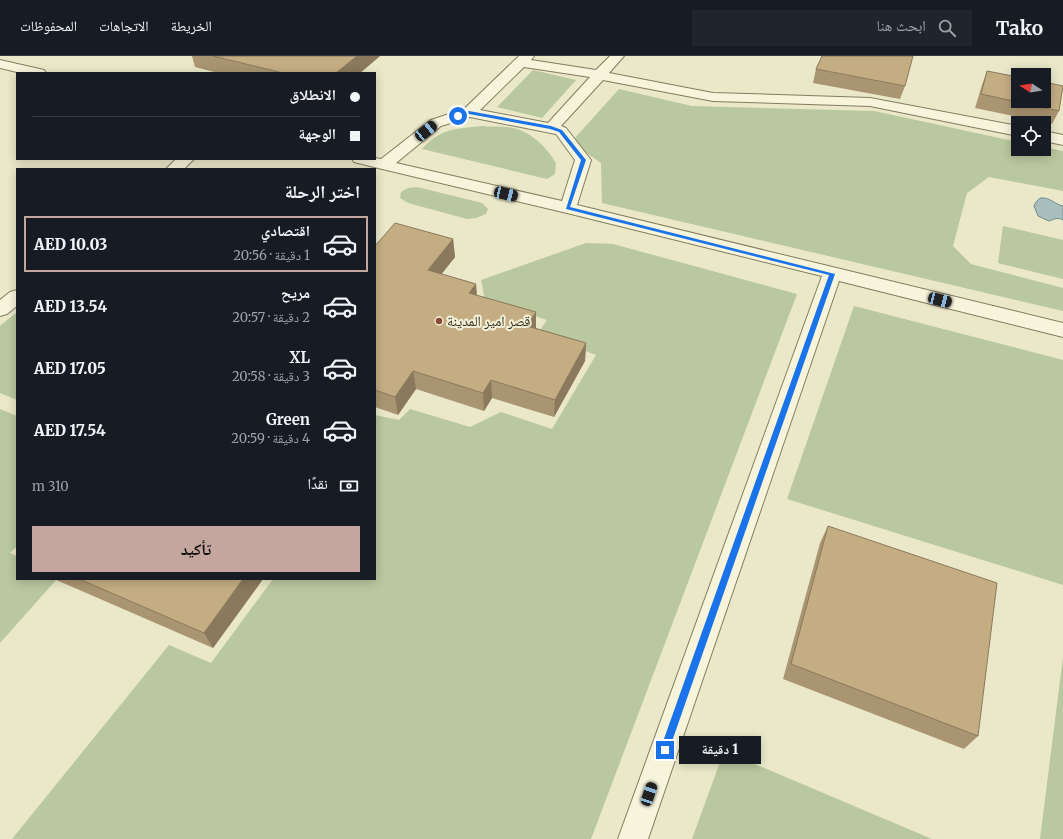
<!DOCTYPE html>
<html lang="ar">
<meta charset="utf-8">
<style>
:root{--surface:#171b24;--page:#20242c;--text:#f1f3f6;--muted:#9ea1a6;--line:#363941;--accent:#c4a69f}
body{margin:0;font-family:Merriweather,"Noto Naskh Arabic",serif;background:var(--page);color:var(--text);direction:rtl;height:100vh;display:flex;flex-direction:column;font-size:15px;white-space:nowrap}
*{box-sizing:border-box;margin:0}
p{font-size:13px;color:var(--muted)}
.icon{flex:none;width:22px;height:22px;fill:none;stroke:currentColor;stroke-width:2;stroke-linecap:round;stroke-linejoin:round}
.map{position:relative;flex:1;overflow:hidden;direction:ltr}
.sheet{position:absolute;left:16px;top:112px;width:360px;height:412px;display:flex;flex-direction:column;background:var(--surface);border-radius:0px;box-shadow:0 2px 10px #0003;direction:rtl}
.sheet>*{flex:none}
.hud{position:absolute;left:16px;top:16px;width:360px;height:88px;border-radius:0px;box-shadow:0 2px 10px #0003;direction:rtl;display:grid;align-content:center;height:88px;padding:0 16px;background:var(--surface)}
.needle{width:26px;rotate:282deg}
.buttons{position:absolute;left:1011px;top:12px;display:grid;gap:8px}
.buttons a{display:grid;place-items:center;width:40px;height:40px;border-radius:0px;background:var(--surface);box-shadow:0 2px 10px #0003;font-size:20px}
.end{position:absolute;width:18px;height:18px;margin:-9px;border:5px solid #1a73e8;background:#fff;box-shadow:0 0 0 2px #fff}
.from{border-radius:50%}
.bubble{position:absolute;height:28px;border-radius:0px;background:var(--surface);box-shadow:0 2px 10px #0003;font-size:13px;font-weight:800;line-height:28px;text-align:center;direction:rtl}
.car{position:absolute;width:12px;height:24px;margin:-12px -6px;border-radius:5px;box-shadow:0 0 3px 1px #0007;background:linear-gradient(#222 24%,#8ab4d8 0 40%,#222 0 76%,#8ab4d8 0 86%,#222 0)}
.hud b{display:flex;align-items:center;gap:14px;height:38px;font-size:15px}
.hud b+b{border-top:1px solid var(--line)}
.hud i{width:10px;height:10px;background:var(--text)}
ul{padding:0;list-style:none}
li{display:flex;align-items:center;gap:12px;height:56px;margin:0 8px 6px;padding:0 8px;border:2px solid transparent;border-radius:0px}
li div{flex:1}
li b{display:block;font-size:15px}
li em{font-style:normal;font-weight:800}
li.current{border-color:var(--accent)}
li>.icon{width:36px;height:36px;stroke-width:1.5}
h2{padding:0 16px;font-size:18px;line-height:48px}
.pay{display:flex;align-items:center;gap:10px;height:44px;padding:0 16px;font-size:15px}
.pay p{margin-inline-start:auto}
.button{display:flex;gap:8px;margin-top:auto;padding:8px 16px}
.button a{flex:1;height:46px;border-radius:0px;background:var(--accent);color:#111;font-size:16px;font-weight:800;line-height:46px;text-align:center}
header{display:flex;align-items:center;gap:24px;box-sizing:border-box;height:56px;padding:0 20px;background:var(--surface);border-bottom:1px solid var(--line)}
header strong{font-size:19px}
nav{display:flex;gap:22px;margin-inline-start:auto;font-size:14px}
.search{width:280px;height:36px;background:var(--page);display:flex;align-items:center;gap:10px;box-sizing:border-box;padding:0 14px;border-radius:0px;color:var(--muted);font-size:15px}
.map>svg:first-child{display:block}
</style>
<header>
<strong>Tako</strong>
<div class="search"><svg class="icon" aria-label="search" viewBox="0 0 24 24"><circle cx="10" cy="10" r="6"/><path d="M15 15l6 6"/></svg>ابحث هنا</div>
<nav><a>الخريطة</a><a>الاتجاهات</a><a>المحفوظات</a></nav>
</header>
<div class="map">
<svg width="1063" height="783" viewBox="0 0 1063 783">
<rect width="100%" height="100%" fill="#eae8c9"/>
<g fill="#b9c89e">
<path d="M533,14L576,24L542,62L497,51Z"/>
<path d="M619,33L692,50L874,55L1018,86V93H1044V91L1063,95V135L989,121L967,137L953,190L971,208L1063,232V255L602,147L601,107L581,93L574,83Z"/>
<path d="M482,70C492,71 503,70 513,72C532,76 547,92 556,107L555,118L547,123L422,93C441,72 455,73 482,70Z"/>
<path d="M417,131L482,147L488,153L486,158L476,162L467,163L408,147L400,142L401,136L408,132Z"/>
<path d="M1003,170L1063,184V223L998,207Z"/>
<path d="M586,187L613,188L797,238L591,783H12L169,589L211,607L273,523H375V359L399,364L410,353L470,371L501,356L552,373L596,299L538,277L547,264L485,244L481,224Z"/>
<path d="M854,250L1063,304V529L787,443Z"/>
<path d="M17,256V344L0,337V270Z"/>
<path d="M0,353L17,360V490L10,497L17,500V523H57L0,587Z"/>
<path d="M1063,601V783H1040Z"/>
<path d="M724,695L932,783H692Z"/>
</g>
<path fill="#a9bfbe" stroke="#708d8c" d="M1040,142C1050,141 1054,148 1063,150V164C1058,161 1054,163 1049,165L1038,160L1034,150L1036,146Z"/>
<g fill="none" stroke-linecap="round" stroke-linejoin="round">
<defs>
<g id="minor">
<path d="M519,0H534L531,4L596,14L610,0H624L609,17L713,37L870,42L1018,70V80L870,50L713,45L603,24L561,70L566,72L591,104L577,149L1063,267V281L839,225L648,783H618L822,220L567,157L378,112L354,106L352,103H375V102L381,103L431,64L464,53ZM524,11L590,21L548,67L480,54ZM470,61L556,78L575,104L562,145L396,107L441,70Z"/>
<path d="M0,4L44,14L46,17H21L0,12Z"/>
<path d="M1044,75L1063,79V89L1044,85Z"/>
<path d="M176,103H194L184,113H166Z"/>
<path d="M17,234V250L7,258L0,260V244L10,236Z"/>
</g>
</defs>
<use href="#minor" stroke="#857c5f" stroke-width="2"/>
<use href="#minor" fill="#f6f4db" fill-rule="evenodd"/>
</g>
<g fill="#a99571">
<path d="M192,0H380L360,17H218L195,11Z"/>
<path d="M816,13L905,30L900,43L813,27Z"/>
<path d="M987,15L1059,55L1052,68L975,52L982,29Z"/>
<path d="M453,183L455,201L441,218L476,228L477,240L536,272L586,287L585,305L554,361L492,342L484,355L416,333L398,359L375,351V190Z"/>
<path d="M828,470L978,680L964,693L783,623L820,487Z"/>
<path d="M54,523H263L213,592Z"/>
</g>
<g fill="#8a795c">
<path d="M357,0H380L360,17H336Z"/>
<path d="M453,183L455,201L430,233L428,214Z"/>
<path d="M476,228L477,246L469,237Z"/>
<path d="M536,256V275L527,270Z"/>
<path d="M586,287L585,305L554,361L555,344Z"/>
<path d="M413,315L416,333L398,359L395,341Z"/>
<path d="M491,324L492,342L484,355L483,337Z"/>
<path d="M243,523H263L213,592L204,577Z"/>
</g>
<g fill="#c5ad83" stroke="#8a795c">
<path d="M213,0H357L336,17H283Z"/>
<path d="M822,0H913L905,30L816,13Z"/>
<path d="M987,15L1018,21V45H1044V26L1063,30L1059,55L981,38Z"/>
<path d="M395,167L453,183L428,214L476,228L469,237L536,256L527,270L586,287L555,344L491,324L483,337L413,315L395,341L375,334V190Z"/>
<path d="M828,470L997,527L978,680L791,608Z"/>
<path d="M79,523H243L204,577Z"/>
</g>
<path fill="#1a73e8" d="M469,55L551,70L562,74L586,104L570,151L835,218L669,694L668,697L665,698L662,697L660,694L829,219L566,153L581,104L559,76L550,73L469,58L458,61L456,60Z"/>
<circle fill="#8e4935" stroke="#f3f1d8" stroke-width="1.5" cx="439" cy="265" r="4"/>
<g text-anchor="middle" stroke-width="4" stroke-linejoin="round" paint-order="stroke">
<g font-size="14" fill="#373121" stroke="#f3f1d8" text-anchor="start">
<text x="447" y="270">قصر امير المدينة</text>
</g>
</g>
</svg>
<div class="buttons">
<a><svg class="needle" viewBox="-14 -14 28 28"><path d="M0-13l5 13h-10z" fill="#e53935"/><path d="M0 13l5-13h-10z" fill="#9ea1a6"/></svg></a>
<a><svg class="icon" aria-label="locate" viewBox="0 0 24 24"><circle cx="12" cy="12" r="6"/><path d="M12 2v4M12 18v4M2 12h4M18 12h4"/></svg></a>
</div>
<i class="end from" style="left:458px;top:60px"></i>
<i class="end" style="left:665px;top:694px"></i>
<div class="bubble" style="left:679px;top:680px;width:82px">1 دقيقة</div>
<i class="car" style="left:426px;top:75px;rotate:51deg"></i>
<i class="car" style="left:506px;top:138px;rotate:103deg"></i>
<i class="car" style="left:940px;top:244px;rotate:104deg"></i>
<i class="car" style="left:649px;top:738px;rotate:19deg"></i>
<div class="hud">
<b><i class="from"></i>الانطلاق</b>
<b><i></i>الوجهة</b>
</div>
<section class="sheet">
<h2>اختر الرحلة</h2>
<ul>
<li class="current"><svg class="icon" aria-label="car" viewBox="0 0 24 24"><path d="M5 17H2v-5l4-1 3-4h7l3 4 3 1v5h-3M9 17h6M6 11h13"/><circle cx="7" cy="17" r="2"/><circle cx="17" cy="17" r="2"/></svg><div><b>اقتصادي</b><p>1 دقيقة · 20:56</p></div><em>AED 10.03</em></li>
<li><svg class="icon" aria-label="car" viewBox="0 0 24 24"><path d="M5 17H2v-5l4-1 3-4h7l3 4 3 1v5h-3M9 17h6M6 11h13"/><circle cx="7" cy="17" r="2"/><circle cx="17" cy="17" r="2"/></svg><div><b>مريح</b><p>2 دقيقة · 20:57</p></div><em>AED 13.54</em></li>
<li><svg class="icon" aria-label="car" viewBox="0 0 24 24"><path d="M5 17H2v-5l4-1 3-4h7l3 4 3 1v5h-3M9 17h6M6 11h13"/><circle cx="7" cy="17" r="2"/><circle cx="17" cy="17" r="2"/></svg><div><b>XL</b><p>3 دقيقة · 20:58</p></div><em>AED 17.05</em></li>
<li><svg class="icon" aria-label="car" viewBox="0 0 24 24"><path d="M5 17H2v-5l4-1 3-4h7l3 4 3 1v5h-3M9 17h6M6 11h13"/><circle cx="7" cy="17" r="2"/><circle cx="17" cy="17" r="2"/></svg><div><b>Green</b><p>4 دقيقة · 20:59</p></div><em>AED 17.54</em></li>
</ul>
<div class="pay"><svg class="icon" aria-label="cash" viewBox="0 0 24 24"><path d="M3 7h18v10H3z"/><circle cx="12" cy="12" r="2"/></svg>نقدًا<p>310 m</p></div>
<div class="button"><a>تأكيد</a></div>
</section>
</div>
